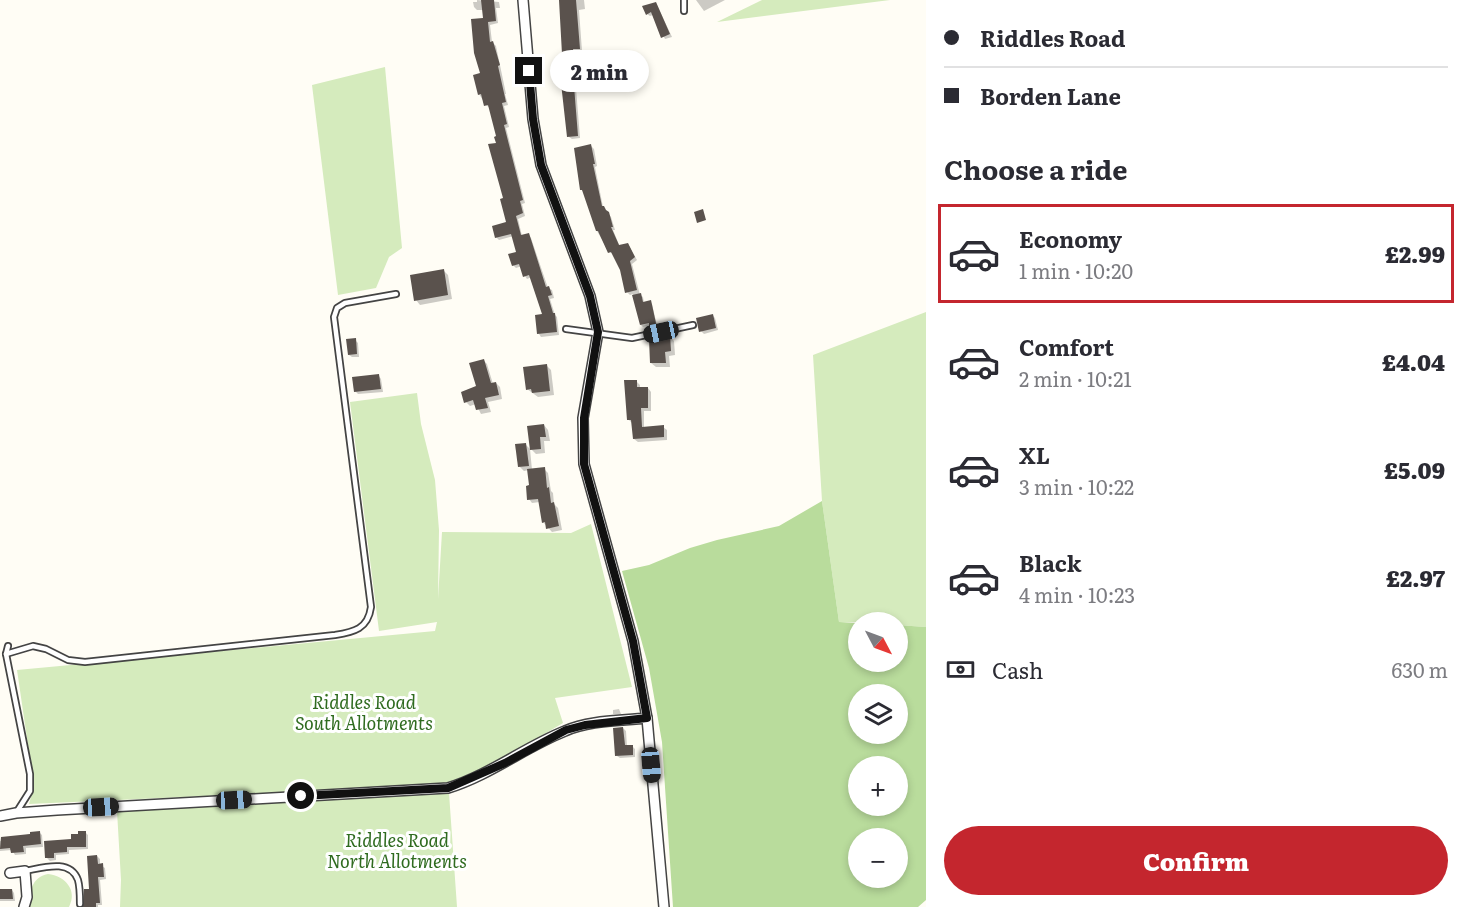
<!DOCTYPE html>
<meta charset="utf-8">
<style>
:root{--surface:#fff;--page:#f2f2f3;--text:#2b2b33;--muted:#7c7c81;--line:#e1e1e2;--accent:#c4262e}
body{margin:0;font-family:Literata,serif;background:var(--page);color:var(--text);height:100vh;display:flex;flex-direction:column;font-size:22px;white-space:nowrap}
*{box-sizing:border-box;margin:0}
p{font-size:20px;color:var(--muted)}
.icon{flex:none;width:33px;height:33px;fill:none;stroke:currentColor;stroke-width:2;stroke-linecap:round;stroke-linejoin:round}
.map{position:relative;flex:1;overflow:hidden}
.drawer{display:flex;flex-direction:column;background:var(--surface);width:540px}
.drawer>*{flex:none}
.guide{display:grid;align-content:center;height:132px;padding:0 18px;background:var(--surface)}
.needle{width:39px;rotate:131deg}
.buttons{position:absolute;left:848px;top:612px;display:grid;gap:12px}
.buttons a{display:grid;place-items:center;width:60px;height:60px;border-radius:50%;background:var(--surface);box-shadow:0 3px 9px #0003;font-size:30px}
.end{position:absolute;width:27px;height:27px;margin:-14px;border:8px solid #111;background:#fff;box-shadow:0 0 0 3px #fff}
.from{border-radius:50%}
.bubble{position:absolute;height:42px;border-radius:21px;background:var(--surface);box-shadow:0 3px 9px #0003;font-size:20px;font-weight:800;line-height:42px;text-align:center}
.car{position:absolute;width:18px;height:36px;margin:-18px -9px;border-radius:8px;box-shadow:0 0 4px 2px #0007;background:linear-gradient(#222 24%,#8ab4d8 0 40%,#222 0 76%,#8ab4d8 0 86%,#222 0)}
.guide b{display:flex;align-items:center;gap:21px;height:57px;font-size:22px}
.guide b+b{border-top:2px solid var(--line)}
.guide i{width:15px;height:15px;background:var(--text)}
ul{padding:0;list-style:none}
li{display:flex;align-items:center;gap:18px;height:99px;margin:0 12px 9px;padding:0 6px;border:3px solid transparent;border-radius:0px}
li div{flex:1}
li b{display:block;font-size:22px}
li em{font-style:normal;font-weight:800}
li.on{border-color:var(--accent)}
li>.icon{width:54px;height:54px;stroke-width:1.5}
h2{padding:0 18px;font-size:27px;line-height:72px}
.pay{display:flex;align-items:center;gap:15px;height:66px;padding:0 18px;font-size:22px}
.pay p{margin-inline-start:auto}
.cta{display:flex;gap:12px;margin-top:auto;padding:12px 18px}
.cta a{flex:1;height:69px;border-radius:36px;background:var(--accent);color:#fff;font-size:24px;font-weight:800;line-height:69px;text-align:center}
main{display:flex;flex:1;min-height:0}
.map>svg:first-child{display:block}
</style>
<main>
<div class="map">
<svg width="926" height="907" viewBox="0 0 926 907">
<rect width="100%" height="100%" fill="#fffdf5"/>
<g fill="#d5ebbd">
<path d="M762,0H890L717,22Z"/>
<path d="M385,67L402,248L389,257L376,288L338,295L312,85Z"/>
<path d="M926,312V627L897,625V622H839L822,501L813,355Z"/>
<path d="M417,393L421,424L435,480L439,530L438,599L442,532L571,533L591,524L632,687L555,698L563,723L497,762L445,785L29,804L34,786L17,670L435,631L437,622L379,631L350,402Z"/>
<path d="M449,793L457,907H120L121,880L117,811Z"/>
<path d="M48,874C65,876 78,890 69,907H27C30,893 31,877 48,874Z"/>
</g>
<path fill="#b9dc9c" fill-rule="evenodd" d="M822,501L839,622L858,623V662H897V625L926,627V900L918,907H673L662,742L649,668L622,571L649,565L690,548L717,540L779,526ZM858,694H897V734H858ZM858,766H897V806H858ZM858,838H897V878H858Z"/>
<g fill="#0003">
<path d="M477,0L499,2L500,8H496L498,23L490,25L492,42L496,46L506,94H505L508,105L504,106L509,127L506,128L525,203L522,204L525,216L518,219L522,236L528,235L531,238L548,288L552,290L554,298L550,299L555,315L557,317L559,335L541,337L539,334L544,315L532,277L527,279L525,276L522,266L516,268L513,265L518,253L514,236L499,240L496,237L507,223L498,137L490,108L486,105L479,94L485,19L484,10H477L474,7L473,2H477Z"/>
<path d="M560,0H584L585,9L579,10L582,51H575L578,71V88H576L580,138L572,139L569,137L564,75Z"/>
<path d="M696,0H725L704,11Z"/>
<path d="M656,3L672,37L665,39L653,15L650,16L647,14Z"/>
<path d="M591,146L594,149L597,166L595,167L603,207L611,217L615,230H613L620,247L628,244L637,260L632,264L640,295L643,297L644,303L650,302L652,304L658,330L653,331L650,325L643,327L641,325L633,294L630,295L627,292L621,270L614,254L609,252L597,231L585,193L581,189Z"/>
<path d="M443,270L448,275L452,299L420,305L416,300Z"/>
<path d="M713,316L715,318L718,330L704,334L701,331Z"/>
<path d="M670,337L674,341L675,355L669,356L670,367H656L651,363Z"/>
<path d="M355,340L358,343L359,357H352L349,355Z"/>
<path d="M483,360L487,364L493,384L496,383L500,387L502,399L488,402L491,412L481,414L476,404L470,406L466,402L477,387Z"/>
<path d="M547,366L551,370L554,395L538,397L527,389Z"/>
<path d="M379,376L381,379L383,392L358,394L355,391Z"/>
<path d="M637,382L640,385V388H648L651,392V411H644V428L663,427L667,430V440L638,442L634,439L633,424L629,420Z"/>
<path d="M544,425L548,430L550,441H544L545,453L536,454L531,449Z"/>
<path d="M526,445L530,449L532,470L544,469L548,473L551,491L553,493L554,504L558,508L562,530L552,532L543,522L540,502L532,503L529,499L531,487L529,470L524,471L519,466Z"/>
<path d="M619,709L621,714H613V710Z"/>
<path d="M623,728L626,731L627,747L632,746L635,749V757L620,758L617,756Z"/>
<path d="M39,832L42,835L43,847L26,848V854L15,855L12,850L0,851V841Z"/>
<path d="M85,832L88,835V849L69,850V854L56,855V860L50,861L47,858Z"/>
<path d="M97,856L100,859V865L105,868L106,879L100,880L102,905H98V907H85Z"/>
<path d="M12,890L14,893L15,901H0V891Z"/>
</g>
<g fill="#5a524d">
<path d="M481,0H494L496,21L488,22L490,42L493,41L500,65L498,66L506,102L502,103L507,124L504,125L523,200L520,201L523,213L516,216L521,235L529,233L546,287L549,286L552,295L548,296L553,313H555L557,332L537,334L535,315L542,314L529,275L523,277L519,264L512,266L508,254L516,252L511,234L495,238L492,226L506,222L500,199L503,198L488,144L496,143L494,137L496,136L488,105L484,106L481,94L478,95L473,75L480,73L474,53L471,19L483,18Z"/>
<path d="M559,0H576L580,49H573L576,68V85L574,86L578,136L567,137L560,74L562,73L560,57L562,54Z"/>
<path d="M656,2L670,34L661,38L651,12L646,15L642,6Z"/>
<path d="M591,144L595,164H593L602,206H604L606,210L609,212L613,227H611L619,245L628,243L635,257L630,261L637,290L625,293L620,270L611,252L608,253L598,231H596L582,190H580L574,148Z"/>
<path d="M703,209L706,220L697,223L694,212Z"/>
<path d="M444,269L448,295L414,301L410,275Z"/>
<path d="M641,293L643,302L651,300L657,328L649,330V323L640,325L632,295Z"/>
<path d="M713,314L716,328L699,332L696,318Z"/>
<path d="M670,335L671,351L665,352L666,363H650L649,339Z"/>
<path d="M356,338L357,354L348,355L346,339Z"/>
<path d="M484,359L491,383L496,382L499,395L485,398L488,408L476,410L473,400L464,403L461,392L476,386L469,363Z"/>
<path d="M547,364L550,391L532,393L531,389L526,390L523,367Z"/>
<path d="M379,374L381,389L354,392L352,377Z"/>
<path d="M624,380H637V387H648V408H641L642,427L664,425V437L633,439L631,420H627Z"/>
<path d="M544,424L546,437H540L541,449L530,450L527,426Z"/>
<path d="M526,443L529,466L518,467L515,444Z"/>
<path d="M545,467L547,488L549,487L551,503L554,502L559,526L546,529L545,522L542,523L538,499L527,500L526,486L529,485L527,469Z"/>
<path d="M623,727L625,745H633V755L615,756L613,728Z"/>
<path d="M40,831L41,844L23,846L24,852L11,853L10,848L0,849L1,837L30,834V832Z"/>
<path d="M78,831H86V847H67V852L54,853V858H45L44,841L71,839V834H78Z"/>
<path d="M97,855L98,864L103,863L104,877H98L100,903H96V907H83L84,889H89L87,856Z"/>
<path d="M0,889H12L13,899H0Z"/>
</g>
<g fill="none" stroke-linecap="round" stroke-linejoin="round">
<defs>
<g id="lane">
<path d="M684,0V11"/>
<path d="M566,329L632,338L693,325"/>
<path d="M8,646L6,654L30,774V791L16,813"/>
<path d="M6,654L33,646L46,649L68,660L85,662L335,635C354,632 368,629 371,607L334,317L337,308L345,303L396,294"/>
<path d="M25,871C42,868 70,858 78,880C80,887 80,897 80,904"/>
</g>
<g id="street">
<path d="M523,0L533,119L541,165L590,296L598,332L583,418L584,464L633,641L647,718L664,907"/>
<path d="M0,816L16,813L57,810L448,788C490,775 525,747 565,731C590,720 621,721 647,718"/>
<path d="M10,873L25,871L27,897L24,907"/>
</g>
</defs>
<use href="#lane" stroke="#444" stroke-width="8"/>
<use href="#street" stroke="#444" stroke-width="12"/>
<use href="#lane" stroke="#fff" stroke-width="4.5"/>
<use href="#street" stroke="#fff" stroke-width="9"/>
</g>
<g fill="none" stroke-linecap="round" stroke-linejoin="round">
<path stroke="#111" stroke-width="8" d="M301,796L448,788L505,763L566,730L585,725L647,718L633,641L584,464V418L598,332L590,296L541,165L533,119L529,71"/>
</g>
<g text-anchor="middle" stroke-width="6" stroke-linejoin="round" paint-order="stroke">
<g font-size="18" font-style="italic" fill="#2f6b1f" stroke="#fff">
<text x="364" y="709">Riddles Road<tspan x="364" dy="21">South Allotments</tspan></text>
<text x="397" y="847">Riddles Road<tspan x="397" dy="21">North Allotments</tspan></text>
</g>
</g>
</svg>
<div class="buttons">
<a><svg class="needle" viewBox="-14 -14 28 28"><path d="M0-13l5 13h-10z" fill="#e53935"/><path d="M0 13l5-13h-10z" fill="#7c7c81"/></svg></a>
<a><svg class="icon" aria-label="layers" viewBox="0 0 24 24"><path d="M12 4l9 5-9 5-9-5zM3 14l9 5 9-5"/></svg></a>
<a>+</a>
<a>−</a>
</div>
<i class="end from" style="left:301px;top:796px"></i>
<i class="end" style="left:529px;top:71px"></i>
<div class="bubble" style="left:550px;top:50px;width:99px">2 min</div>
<i class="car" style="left:661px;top:332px;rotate:258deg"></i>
<i class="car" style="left:651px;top:765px;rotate:175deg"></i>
<i class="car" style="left:234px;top:800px;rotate:87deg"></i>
<i class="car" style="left:101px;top:807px;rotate:87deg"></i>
</div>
<section class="drawer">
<div class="guide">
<b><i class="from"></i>Riddles Road</b>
<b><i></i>Borden Lane</b>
</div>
<h2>Choose a ride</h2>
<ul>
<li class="on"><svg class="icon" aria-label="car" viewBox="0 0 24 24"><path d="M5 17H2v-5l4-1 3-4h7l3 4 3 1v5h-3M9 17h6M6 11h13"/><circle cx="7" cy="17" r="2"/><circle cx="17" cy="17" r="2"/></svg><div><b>Economy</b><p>1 min · 10:20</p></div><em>£2.99</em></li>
<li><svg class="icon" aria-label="car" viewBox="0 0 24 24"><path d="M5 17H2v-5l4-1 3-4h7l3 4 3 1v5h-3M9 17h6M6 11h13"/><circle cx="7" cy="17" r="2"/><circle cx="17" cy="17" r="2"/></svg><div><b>Comfort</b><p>2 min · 10:21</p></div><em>£4.04</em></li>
<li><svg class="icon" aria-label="car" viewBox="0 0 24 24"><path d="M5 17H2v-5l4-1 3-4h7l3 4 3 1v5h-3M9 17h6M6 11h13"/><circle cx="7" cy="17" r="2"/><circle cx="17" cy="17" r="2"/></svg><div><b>XL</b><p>3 min · 10:22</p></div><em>£5.09</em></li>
<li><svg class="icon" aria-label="car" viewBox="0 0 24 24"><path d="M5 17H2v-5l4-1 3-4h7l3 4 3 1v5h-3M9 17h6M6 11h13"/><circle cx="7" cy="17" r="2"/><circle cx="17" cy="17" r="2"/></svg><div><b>Black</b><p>4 min · 10:23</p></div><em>£2.97</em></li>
</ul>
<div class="pay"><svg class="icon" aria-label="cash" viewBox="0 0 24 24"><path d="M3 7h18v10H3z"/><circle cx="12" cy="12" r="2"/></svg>Cash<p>630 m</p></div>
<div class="cta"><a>Confirm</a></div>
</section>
</main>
